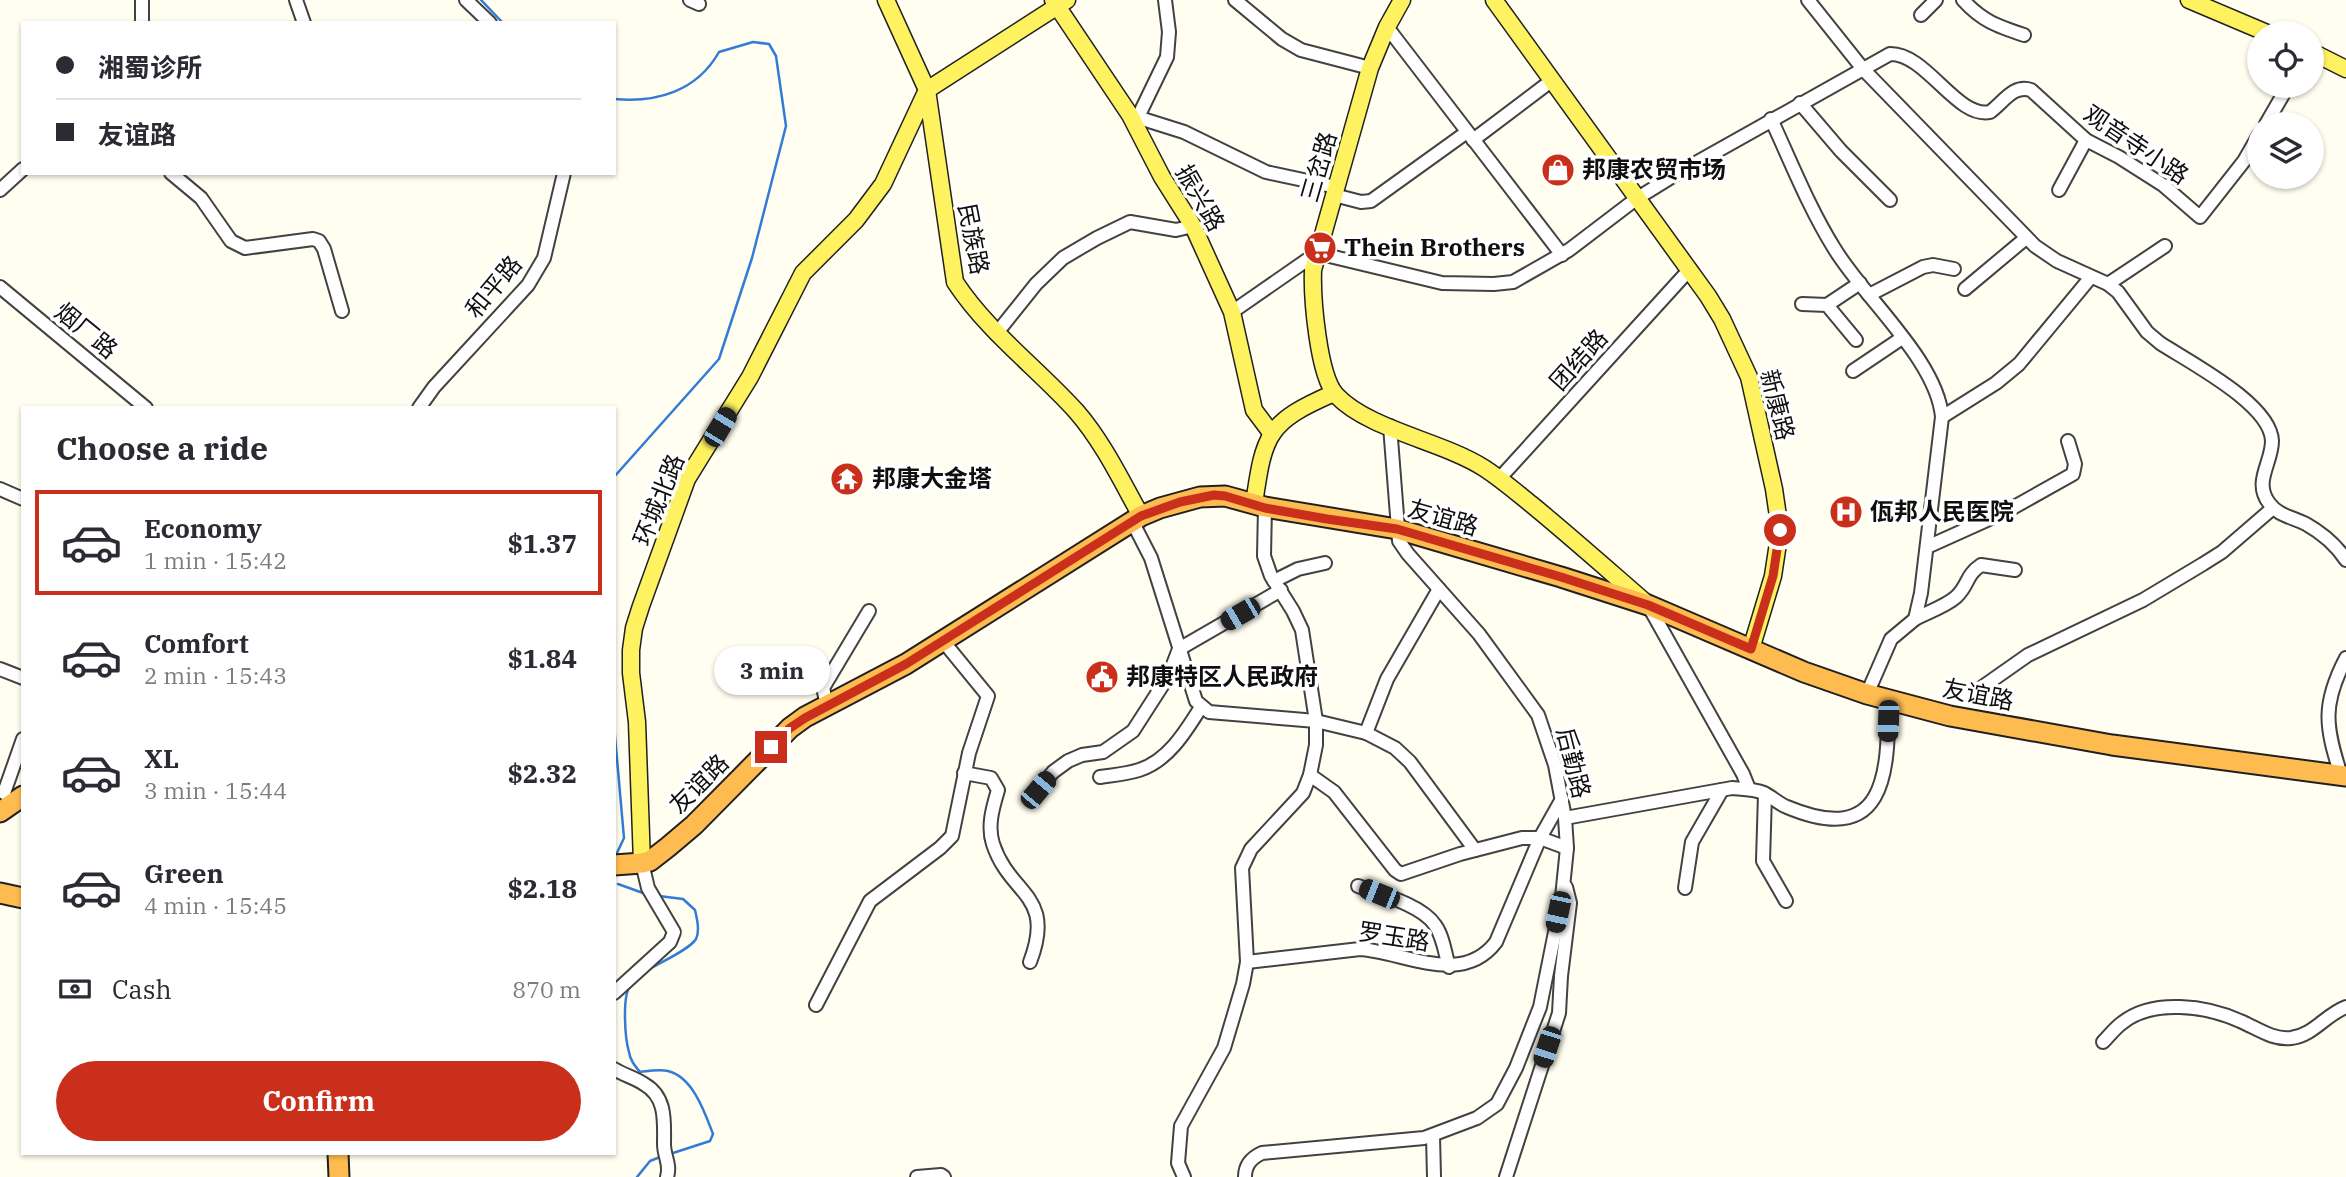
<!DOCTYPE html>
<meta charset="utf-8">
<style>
:root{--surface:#fff;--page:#f2f2f3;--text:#2b2b33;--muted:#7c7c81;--line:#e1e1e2;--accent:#ca2f1c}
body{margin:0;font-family:"IBM Plex Serif","Noto Sans SC",serif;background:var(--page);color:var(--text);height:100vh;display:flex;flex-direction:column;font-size:26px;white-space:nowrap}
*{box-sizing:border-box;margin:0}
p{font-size:23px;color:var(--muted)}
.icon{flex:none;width:38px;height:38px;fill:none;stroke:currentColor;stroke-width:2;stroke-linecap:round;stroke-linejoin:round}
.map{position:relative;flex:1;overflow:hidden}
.details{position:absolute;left:21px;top:406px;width:595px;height:749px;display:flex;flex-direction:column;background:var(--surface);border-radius:0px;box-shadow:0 2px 5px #0004}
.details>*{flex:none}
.top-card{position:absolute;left:21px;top:21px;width:595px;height:154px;border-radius:0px;box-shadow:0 2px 5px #0004;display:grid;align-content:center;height:154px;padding:0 35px;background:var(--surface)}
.fabs{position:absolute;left:2247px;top:21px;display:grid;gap:14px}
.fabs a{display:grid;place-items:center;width:77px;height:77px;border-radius:50%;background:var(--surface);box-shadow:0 2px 5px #0004;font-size:35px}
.end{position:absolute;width:32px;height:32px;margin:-16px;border:9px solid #ca2f1c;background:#fff;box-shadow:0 0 0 4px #fff}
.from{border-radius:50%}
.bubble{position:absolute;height:49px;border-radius:24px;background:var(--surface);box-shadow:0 2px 5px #0004;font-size:23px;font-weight:800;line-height:49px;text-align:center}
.car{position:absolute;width:21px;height:42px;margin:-21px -10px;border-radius:9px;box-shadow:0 0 5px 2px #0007;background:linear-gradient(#222 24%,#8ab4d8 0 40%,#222 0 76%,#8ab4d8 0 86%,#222 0)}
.top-card b{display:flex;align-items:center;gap:24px;height:66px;font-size:26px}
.top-card b+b{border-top:2px solid var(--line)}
.top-card i{width:18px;height:18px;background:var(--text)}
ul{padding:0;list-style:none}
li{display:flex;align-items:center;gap:21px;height:105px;margin:0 14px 10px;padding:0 21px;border:4px solid transparent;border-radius:0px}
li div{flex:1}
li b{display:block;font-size:26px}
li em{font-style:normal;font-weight:800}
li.on{border-color:var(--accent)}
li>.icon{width:63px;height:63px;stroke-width:1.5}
h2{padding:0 35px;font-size:32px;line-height:84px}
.pay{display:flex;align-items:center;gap:18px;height:77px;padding:0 35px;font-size:26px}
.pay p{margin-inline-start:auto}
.primary-button{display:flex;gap:14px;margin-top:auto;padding:14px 35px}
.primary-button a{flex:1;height:80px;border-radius:42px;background:var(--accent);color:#fff;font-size:28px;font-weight:800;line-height:80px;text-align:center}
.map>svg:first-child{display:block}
</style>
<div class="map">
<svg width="2346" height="1177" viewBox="0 0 2346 1177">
<rect width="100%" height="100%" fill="#fffef0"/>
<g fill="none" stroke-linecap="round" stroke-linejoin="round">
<g stroke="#327bd7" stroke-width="2.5">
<path d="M481,0L503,23"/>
<path d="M614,99C657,103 697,91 719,52L753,42L769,44L776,56L786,126L752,258L719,359L614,477"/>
<path d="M614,691V693"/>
<path d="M614,725L624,838L616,855"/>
<path d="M618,884L643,893"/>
<path d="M648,970C659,963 689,950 696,939C700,930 697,919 695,910L683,899L659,896"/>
<path d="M630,986C622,997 625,1039 629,1052C630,1060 635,1066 640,1072C648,1071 660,1069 668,1071C693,1077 705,1113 713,1134L710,1141L670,1154"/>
<path d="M637,1177L650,1161L660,1157"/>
</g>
<defs>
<g id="minor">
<path d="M142,0V23"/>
<path d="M296,0L304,23"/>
<path d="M466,0L490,23"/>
<path d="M690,0L699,4"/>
<path d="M1235,0L1282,39L1301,50L1370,68"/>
<path d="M1808,0L1863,69L2035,246L2057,261L2108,284L2118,292L2147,332L2160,343C2189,362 2271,404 2272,441C2272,463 2253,482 2269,503C2278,516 2293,517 2306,524C2322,533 2336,545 2346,560"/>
<path d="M1963,0C1982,21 1997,26 2024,35"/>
<path d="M1921,15L1936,0"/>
<path d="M1387,27L1562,255"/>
<path d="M1800,103L1841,151L1890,200"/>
<path d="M1130,115L1184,132L1266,172L1336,187"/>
<path d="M1138,117L1167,57L1169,32L1165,0"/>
<path d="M1771,119C1791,162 1809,208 1834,248C1864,298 1937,360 1942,417L1921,593L1915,619L1891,639L1867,694"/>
<path d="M2266,124L2288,86"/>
<path d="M1473,140L1551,81"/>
<path d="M171,173L201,198L231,241L245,248L313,239L319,241L324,249L342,311"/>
<path d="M0,190L23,169"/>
<path d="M2059,190L2086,140"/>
<path d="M1334,195L1361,202L1371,201L1467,132"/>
<path d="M2108,284L2165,246"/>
<path d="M0,287L146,408"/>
<path d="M1965,289L2026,238"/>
<path d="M1869,295L1923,267L1933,265L1954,269"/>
<path d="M1802,304L1827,305L1856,340"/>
<path d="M1827,305L1860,283"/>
<path d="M1232,312L1317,253L1442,283L1494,284L1513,282L1569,250L1636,199L1678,173L1890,54C1926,53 1957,119 1990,112C2003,103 2013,84 2031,90L2086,140L2119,157L2163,185L2200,217L2244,161L2259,135"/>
<path d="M996,334L1036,284L1063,258L1097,238L1130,222L1176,230L1193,226"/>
<path d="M1853,371L1902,338"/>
<path d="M419,408L434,387L528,285L544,258L564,173"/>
<path d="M1942,417L1996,383L2019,364L2091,277"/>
<path d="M1390,426L1399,541L1408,554L1479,634L1538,715L1555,765L1565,818L1732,788C1743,789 1754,789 1764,793C1772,797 1779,804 1787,807C1885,848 1889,775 1888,700"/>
<path d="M1499,479L1690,269"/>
<path d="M0,489L23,499"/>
<path d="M1132,521L1151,558L1196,701L1209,712L1316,721L1366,733L1395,748L1410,762L1475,850"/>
<path d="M1927,547L2007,511L2073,474L2075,464L2068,441"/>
<path d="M1274,581L1298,569L1325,563"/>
<path d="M1648,605L1743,774L1749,789"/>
<path d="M1915,619C1928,612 1946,606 1956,597C1969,585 1965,576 1981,565L2015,570"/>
<path d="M0,669L23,678"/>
<path d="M1981,688L2028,655L2143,600L2203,564L2222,552L2273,508"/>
<path d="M827,705L823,688L869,611"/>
<path d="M1366,733L1387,679L1439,589"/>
<path d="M964,773L991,778L998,790C993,807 987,826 993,844C1010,896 1056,894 1030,962"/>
<path d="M1310,775L1334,792L1395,870L1401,874L1460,854L1522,838H1540L1567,848"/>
<path d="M2341,775C2325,726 2322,704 2346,658"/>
<path d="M1100,777C1113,775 1127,774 1139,770C1168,761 1186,731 1201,707"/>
<path d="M1038,790L1053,772L1068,761L1082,755L1103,752L1133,731L1169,675L1179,649L1281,590"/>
<path d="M4,793L23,739"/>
<path d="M1765,794L1763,861L1786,901"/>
<path d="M1358,886C1380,894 1422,905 1435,925C1443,936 1445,953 1449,967"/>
<path d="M1685,888L1692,842L1722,790"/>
<path d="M1247,962L1360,949C1405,952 1462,987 1496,942L1540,838L1562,799"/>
<path d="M614,993L670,942L674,932L648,888L642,863"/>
<path d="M816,1005L870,901L940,848L952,836L969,753L988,696L943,641"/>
<path d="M2103,1042C2109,1036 2115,1028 2122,1023C2153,998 2207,1006 2240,1021C2257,1028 2272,1040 2291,1038C2314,1035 2325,1015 2346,1007"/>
<path d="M614,1069C624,1075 635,1078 644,1084C667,1097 664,1122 664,1144C664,1157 671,1164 667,1177"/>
<path d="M1433,1136L1434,1177"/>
<path d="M917,1177L941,1175L944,1177"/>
<path d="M1184,1177L1178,1163L1181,1126L1224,1048L1243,984L1247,962L1242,868L1251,849L1303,793L1310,775L1316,745V721L1302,630L1293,611L1271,576L1264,556L1265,507"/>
<path d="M1245,1177C1245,1165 1251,1158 1262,1153L1424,1138L1477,1118L1497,1104L1516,1068L1540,1007L1562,897L1567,848L1565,818"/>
<path d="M1506,1177L1559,1013L1561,976L1570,903L1566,887"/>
</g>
<g id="major">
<path d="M886,0L927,90L955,282C988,332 1036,367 1076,411C1103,442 1121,480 1141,516"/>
<path d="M1053,0L1130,115L1162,177L1193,226L1232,312L1254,410L1272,434"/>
<path d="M1402,0L1387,27L1370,68L1313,270C1312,297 1318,375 1336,395C1369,430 1442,441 1484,468C1501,479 1516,492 1531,504C1570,536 1607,569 1645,602"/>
<path d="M1494,0L1708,296L1722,319L1749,377L1774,489L1780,530L1773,576L1751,649"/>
<path d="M2189,0L2267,33"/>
<path d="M2312,52L2346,69"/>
<path d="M1254,504C1264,434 1267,422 1334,393"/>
<path d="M642,863L637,722L631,673V650L634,628L641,606L687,479L750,377L803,273L856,220L883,184L927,90L1067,0"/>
</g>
<g id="highway">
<path d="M0,812L23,796"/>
<path d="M614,865L642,863L650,861L668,847L694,825L790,728L805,717L906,664L1141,516L1160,508L1200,497L1225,496L1265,507L1397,529L1561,577L1648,605L1804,672L1867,694L1950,716L2112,745L2346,776"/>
<path d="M0,893L23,898"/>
<path d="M338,1153L339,1177"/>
</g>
</defs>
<use href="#minor" stroke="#424242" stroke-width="16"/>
<use href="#major" stroke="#202020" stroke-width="19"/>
<use href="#highway" stroke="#202020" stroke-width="23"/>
<use href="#minor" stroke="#fff" stroke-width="12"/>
<use href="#major" stroke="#fff260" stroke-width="16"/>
<use href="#highway" stroke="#febb4f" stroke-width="19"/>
</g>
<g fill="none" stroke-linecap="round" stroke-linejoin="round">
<path stroke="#ca2f1c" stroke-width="9" d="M771,747L790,728L805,718L906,664L1141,516L1180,502L1214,495L1225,496L1265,508L1327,519L1397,529L1561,577L1648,605L1751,649L1773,576L1780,530"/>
</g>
<defs>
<symbol id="shop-disc" viewBox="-11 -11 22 22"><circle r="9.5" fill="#ca2f1c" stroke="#fff"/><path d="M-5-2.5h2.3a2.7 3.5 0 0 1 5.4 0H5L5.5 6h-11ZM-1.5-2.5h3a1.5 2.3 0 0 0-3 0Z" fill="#fff"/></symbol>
<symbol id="supermarket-disc" viewBox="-11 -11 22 22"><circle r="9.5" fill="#ca2f1c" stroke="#fff"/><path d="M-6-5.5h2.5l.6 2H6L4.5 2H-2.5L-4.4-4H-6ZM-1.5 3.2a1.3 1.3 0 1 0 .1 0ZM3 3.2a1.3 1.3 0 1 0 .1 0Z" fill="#fff"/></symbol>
<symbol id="temple-disc" viewBox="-11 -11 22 22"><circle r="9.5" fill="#ca2f1c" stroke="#fff"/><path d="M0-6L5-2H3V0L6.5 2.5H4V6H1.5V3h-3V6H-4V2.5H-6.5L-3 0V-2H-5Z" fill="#fff"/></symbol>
<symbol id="hospital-disc" viewBox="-11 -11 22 22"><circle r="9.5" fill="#ca2f1c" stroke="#fff"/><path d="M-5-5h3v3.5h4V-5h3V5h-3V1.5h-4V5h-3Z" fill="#fff"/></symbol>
<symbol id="civic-disc" viewBox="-11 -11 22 22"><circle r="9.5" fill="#ca2f1c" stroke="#fff"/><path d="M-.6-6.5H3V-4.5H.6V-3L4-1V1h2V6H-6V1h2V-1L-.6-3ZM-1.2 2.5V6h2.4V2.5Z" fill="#fff"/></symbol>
</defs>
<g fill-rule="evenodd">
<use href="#shop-disc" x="1539" y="151" width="38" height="38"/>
<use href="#supermarket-disc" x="1301" y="229" width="38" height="38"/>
<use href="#temple-disc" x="828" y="460" width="38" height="38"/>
<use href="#hospital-disc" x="1827" y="493" width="38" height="38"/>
<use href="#civic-disc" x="1083" y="658" width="38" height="38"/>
</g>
<g text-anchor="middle" stroke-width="7" stroke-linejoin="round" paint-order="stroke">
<g font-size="24" fill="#0f0f0f" stroke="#fff">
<text transform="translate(2136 145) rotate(34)" y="8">观音寺小路</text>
<text transform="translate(1319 167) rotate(-74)" y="8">三岔路</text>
<text transform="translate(1200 198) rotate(60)" y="8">振兴路</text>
<text transform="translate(973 239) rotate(79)" y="8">民族路</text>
<text transform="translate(494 287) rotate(-50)" y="8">和平路</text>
<text transform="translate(86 331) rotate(39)" y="8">烟厂路</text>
<text transform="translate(1579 360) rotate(-48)" y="8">团结路</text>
<text transform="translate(1777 405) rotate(76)" y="8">新康路</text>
<text transform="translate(659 500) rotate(-68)" y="8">环城北路</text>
<text transform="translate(1443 518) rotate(16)" y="8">友谊路</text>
<text transform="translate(1978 695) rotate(11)" y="8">友谊路</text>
<text transform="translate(1573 763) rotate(76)" y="8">后勤路</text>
<text transform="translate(699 784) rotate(-45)" y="8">友谊路</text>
<text transform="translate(1394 937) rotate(9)" y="8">罗玉路</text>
</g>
<g font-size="24" font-weight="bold" fill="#0f0f0f" stroke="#fff" text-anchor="start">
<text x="1582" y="178">邦康农贸市场</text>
<text x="1344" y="256">Thein Brothers</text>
<text x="872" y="487">邦康大金塔</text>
<text x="1870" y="520">佤邦人民医院</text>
<text x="1126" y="685">邦康特区人民政府</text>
</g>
</g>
</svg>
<div class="fabs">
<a><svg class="icon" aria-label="locate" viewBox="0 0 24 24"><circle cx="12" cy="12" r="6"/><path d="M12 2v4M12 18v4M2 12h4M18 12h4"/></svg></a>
<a><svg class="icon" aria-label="layers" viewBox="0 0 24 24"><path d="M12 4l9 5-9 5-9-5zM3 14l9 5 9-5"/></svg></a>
</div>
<i class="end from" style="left:1780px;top:530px"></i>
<i class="end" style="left:771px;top:747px"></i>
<div class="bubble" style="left:714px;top:646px;width:116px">3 min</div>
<i class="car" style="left:720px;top:427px;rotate:31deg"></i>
<i class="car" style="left:1240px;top:614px;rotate:240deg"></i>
<i class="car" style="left:1888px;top:721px;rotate:182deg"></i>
<i class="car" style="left:1038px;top:790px;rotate:40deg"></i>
<i class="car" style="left:1379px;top:894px;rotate:292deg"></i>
<i class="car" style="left:1558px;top:912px;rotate:192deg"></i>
<i class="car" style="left:1547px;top:1047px;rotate:198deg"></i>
<div class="top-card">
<b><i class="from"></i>湘蜀诊所</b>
<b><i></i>友谊路</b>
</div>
<section class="details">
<h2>Choose a ride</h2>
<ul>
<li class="on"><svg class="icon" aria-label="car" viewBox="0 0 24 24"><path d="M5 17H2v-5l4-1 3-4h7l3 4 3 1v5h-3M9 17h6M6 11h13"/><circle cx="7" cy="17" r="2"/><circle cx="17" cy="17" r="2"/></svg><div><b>Economy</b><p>1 min · 15:42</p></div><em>$1.37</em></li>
<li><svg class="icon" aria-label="car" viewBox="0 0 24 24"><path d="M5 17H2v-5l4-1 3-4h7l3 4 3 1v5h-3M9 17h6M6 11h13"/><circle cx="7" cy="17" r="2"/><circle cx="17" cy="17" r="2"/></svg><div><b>Comfort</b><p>2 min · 15:43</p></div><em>$1.84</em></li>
<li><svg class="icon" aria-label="car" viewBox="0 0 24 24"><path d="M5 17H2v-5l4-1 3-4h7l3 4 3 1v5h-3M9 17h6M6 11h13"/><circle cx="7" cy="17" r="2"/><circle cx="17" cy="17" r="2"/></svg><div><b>XL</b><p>3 min · 15:44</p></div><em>$2.32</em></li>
<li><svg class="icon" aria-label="car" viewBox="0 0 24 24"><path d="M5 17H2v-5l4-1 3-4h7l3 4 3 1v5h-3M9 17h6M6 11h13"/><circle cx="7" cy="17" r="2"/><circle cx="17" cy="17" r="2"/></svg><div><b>Green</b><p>4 min · 15:45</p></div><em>$2.18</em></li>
</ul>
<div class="pay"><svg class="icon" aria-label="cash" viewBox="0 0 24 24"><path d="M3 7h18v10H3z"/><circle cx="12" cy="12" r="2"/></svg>Cash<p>870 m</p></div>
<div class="primary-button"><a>Confirm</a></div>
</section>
</div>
